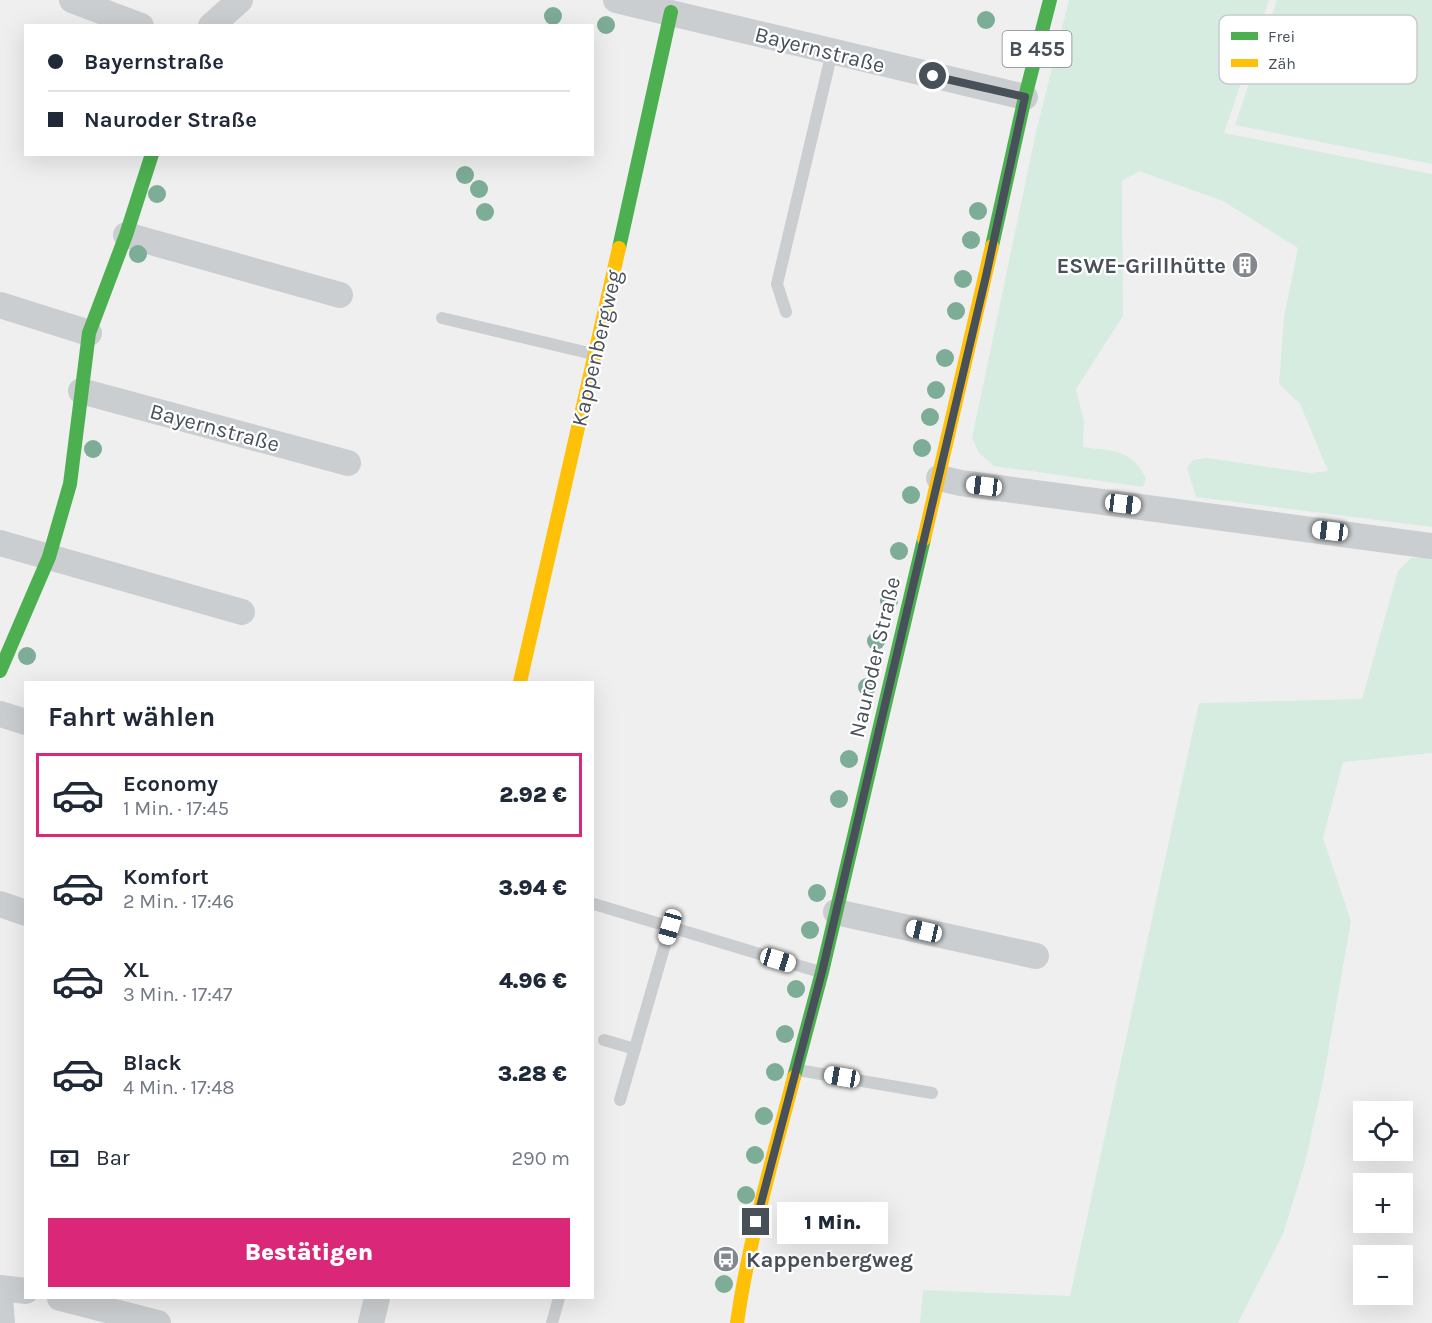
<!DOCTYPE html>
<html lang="de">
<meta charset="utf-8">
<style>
:root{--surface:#fff;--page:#f6f6f7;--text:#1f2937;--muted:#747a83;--line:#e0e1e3;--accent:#db2777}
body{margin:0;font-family:Karla,sans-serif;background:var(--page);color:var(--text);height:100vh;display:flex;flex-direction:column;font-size:22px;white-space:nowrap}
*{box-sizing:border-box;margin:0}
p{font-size:20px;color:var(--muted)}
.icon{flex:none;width:33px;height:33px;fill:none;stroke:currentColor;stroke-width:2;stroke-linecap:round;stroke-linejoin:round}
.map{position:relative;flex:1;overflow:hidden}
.side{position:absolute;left:24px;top:681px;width:570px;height:618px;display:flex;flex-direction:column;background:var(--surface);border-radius:0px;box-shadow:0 6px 24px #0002}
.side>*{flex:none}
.banner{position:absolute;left:24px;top:24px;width:570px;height:132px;border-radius:0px;box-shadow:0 6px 24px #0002;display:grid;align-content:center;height:132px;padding:0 24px;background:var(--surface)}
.controls{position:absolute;left:1353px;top:1101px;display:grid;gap:12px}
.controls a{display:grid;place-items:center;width:60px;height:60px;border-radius:0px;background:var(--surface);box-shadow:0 6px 24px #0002;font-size:30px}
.end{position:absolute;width:27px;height:27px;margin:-14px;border:8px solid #48505a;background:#fff;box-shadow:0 0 0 3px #fff}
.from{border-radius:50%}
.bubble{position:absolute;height:42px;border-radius:0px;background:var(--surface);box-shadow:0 6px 24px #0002;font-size:20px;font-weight:800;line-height:42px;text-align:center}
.car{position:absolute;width:18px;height:36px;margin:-18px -9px;border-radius:8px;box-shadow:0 0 4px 2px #0007;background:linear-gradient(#fff 24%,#345 0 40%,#fff 0 76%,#345 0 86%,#fff 0)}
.banner b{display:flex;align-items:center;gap:21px;height:57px;font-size:22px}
.banner b+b{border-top:2px solid var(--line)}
.banner i{width:15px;height:15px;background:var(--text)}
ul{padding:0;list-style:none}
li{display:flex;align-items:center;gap:18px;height:84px;margin:0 12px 9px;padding:0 12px;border:3px solid transparent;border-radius:0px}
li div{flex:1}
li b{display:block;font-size:22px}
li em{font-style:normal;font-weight:800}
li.current{border-color:var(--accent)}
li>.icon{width:54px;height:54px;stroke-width:1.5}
h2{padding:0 24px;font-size:27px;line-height:72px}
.pay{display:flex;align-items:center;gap:15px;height:66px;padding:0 24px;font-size:22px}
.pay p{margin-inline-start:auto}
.action{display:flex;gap:12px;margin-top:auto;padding:12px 24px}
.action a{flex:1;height:69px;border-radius:0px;background:var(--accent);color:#fff;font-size:24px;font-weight:800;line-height:69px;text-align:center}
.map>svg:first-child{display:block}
</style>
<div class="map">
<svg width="1432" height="1323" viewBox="0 0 1432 1323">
<rect width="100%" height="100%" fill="#f0efef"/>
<g fill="#d6ece0">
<path d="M1069,0H1269L1224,133L1432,174V527L1196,497L1187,468L1193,460L1207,458L1310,473L1328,471L1300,404L1279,384L1284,317L1298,248L1223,201L1139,171L1122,181L1123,316L1076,389L1084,421L1083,447C1115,452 1129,447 1146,478L1143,487L994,466L979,453L972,438L1036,132Z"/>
<path d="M1277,0H1432V164L1235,125Z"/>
<path d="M1432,557V753L1343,762L1323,838L1351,921L1323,1081L1305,1163L1283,1234L1238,1323H920L923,1290L1070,1296L1199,703L1362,699L1398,571L1411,558Z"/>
</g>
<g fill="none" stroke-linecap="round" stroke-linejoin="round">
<g stroke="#cbced0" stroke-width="12">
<path d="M786,312L777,284L832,52"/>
<path d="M442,318L593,354"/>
<path d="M594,904L820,972"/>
<path d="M604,1040L635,1049"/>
<path d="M798,1070L932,1093"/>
<path d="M620,1100L670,927"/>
<path d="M552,1323L559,1298"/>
</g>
<g stroke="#cbced0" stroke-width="26">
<path d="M72,0L141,26"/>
<path d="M616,0L1025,97"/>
<path d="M211,26L240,0"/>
<path d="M126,235L340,295"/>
<path d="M0,305L89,333"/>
<path d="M81,391L348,463"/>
<path d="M939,478L961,483L1432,546"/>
<path d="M0,543L242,612"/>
<path d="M0,714L26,722"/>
<path d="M0,904L26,913"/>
<path d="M836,912L1036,956"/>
<path d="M0,1288L26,1291"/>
<path d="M0,1298L2,1323"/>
<path d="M60,1298L158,1323"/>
<path d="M371,1323L377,1298"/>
</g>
<g stroke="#4caf50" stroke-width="14">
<path d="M992,246L1025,97L1050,0"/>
<path d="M619,248L671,12"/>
<path d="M0,671L49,557L70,484L89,333L126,235L152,154"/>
<path d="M794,1077L822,972L924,539"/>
</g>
<g stroke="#ffc107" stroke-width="14">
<path d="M924,539L992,246"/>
<path d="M520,682L619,248"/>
<path d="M737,1323C749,1239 773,1158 794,1077"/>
</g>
</g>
<g fill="#7dac97">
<circle cx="553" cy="16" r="9"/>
<circle cx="986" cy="20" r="9"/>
<circle cx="606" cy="25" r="9"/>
<circle cx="465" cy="175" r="9"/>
<circle cx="479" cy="189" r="9"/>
<circle cx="157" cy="194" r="9"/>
<circle cx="978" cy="211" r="9"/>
<circle cx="485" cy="212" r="9"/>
<circle cx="971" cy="240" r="9"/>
<circle cx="138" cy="254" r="9"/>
<circle cx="963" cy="279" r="9"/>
<circle cx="956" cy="311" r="9"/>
<circle cx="945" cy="358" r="9"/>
<circle cx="936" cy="390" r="9"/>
<circle cx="930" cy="417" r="9"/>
<circle cx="922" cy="448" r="9"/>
<circle cx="93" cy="449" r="9"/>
<circle cx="911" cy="495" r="9"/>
<circle cx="899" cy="551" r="9"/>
<circle cx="889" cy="601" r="9"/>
<circle cx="876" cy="641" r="9"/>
<circle cx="27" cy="656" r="9"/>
<circle cx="867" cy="687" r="9"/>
<circle cx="849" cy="759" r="9"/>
<circle cx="839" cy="799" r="9"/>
<circle cx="817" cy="893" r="9"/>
<circle cx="810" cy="930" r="9"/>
<circle cx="796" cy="989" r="9"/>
<circle cx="785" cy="1034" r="9"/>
<circle cx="775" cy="1072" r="9"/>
<circle cx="764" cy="1116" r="9"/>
<circle cx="755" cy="1155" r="9"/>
<circle cx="746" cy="1195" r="9"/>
<circle cx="724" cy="1284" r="9"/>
</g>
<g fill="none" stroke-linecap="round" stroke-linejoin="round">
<path stroke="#48505a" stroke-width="8" d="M756,1222L822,972L986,276L1025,97L933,76"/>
</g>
<defs>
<symbol id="building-disc" viewBox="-11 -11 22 22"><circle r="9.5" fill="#83888e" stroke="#fff"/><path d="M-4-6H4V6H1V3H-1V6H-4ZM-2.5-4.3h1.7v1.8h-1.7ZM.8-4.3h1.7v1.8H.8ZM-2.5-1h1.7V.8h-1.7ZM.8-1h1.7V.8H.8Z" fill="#fff"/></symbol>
<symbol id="bus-disc" viewBox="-11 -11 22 22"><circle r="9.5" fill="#83888e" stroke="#fff"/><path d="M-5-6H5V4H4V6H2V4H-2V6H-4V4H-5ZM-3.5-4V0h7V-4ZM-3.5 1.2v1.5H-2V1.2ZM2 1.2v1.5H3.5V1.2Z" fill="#fff"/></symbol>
</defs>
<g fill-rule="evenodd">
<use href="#building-disc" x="1230" y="250" width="30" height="30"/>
<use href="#bus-disc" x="711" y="1244" width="30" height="30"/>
</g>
<g text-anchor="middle" stroke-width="4.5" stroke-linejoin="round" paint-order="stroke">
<rect fill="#fff" stroke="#7f848c" stroke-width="1.5" x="1002.5" y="31" width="69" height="36" rx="4.5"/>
<g font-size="21" font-weight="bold" fill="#48505a">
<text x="1037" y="56">B 455</text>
</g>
<g font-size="22" fill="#48505a" stroke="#fff">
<text transform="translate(820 49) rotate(14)" y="8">Bayernstraße</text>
<text transform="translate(596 348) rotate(-77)" y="8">Kappenbergweg</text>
<text transform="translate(215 427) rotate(15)" y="8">Bayernstraße</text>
<text transform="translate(874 657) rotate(-77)" y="8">Nauroder Straße</text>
</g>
<g font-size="22" font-weight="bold" fill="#48505a" stroke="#fff" text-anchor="end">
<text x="1226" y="273">ESWE-Grillhütte</text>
<text x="746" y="1267" text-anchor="start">Kappenbergweg</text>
</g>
</g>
<rect x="1219" y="15" width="198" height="69" rx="9" fill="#fff" stroke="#c8cace" stroke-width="1.5"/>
<rect x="1231" y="32" width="27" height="8" fill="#4caf50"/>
<rect x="1231" y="59" width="27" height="8" fill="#ffc107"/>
<g font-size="16" fill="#48505a">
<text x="1268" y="42">Frei</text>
<text x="1268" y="69">Zäh</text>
</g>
</svg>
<div class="controls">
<a><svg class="icon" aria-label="locate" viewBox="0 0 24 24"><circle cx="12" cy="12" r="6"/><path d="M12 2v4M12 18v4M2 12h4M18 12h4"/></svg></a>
<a>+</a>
<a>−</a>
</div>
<i class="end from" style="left:933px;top:76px"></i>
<i class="end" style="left:756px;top:1222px"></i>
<div class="bubble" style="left:777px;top:1202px;width:111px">1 Min.</div>
<i class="car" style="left:984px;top:486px;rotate:277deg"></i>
<i class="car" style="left:1123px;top:504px;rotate:97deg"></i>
<i class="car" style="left:1330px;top:531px;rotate:277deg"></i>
<i class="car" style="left:670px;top:927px;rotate:196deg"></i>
<i class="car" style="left:924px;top:931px;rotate:283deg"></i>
<i class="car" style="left:778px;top:960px;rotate:107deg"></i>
<i class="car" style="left:842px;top:1077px;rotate:280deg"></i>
<div class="banner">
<b><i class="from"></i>Bayernstraße</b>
<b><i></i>Nauroder Straße</b>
</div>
<section class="side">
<h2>Fahrt wählen</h2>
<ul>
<li class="current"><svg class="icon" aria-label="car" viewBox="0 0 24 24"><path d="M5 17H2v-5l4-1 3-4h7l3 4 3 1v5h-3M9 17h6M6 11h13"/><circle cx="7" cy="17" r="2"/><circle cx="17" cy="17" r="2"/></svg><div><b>Economy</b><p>1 Min. · 17:45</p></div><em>2.92 €</em></li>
<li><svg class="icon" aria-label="car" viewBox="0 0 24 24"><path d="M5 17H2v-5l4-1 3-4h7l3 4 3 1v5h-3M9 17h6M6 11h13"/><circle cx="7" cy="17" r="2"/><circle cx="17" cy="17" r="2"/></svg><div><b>Komfort</b><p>2 Min. · 17:46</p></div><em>3.94 €</em></li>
<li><svg class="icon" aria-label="car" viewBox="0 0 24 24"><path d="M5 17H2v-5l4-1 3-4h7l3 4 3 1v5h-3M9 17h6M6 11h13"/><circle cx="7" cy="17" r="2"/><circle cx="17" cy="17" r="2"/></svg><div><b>XL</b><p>3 Min. · 17:47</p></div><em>4.96 €</em></li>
<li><svg class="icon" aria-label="car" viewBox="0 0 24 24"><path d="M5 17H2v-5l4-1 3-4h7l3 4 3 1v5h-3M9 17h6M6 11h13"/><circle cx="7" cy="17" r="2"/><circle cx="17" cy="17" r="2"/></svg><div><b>Black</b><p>4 Min. · 17:48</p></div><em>3.28 €</em></li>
</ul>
<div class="pay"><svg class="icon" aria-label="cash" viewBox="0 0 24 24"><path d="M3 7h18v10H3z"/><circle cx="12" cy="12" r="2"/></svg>Bar<p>290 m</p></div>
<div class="action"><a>Bestätigen</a></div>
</section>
</div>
